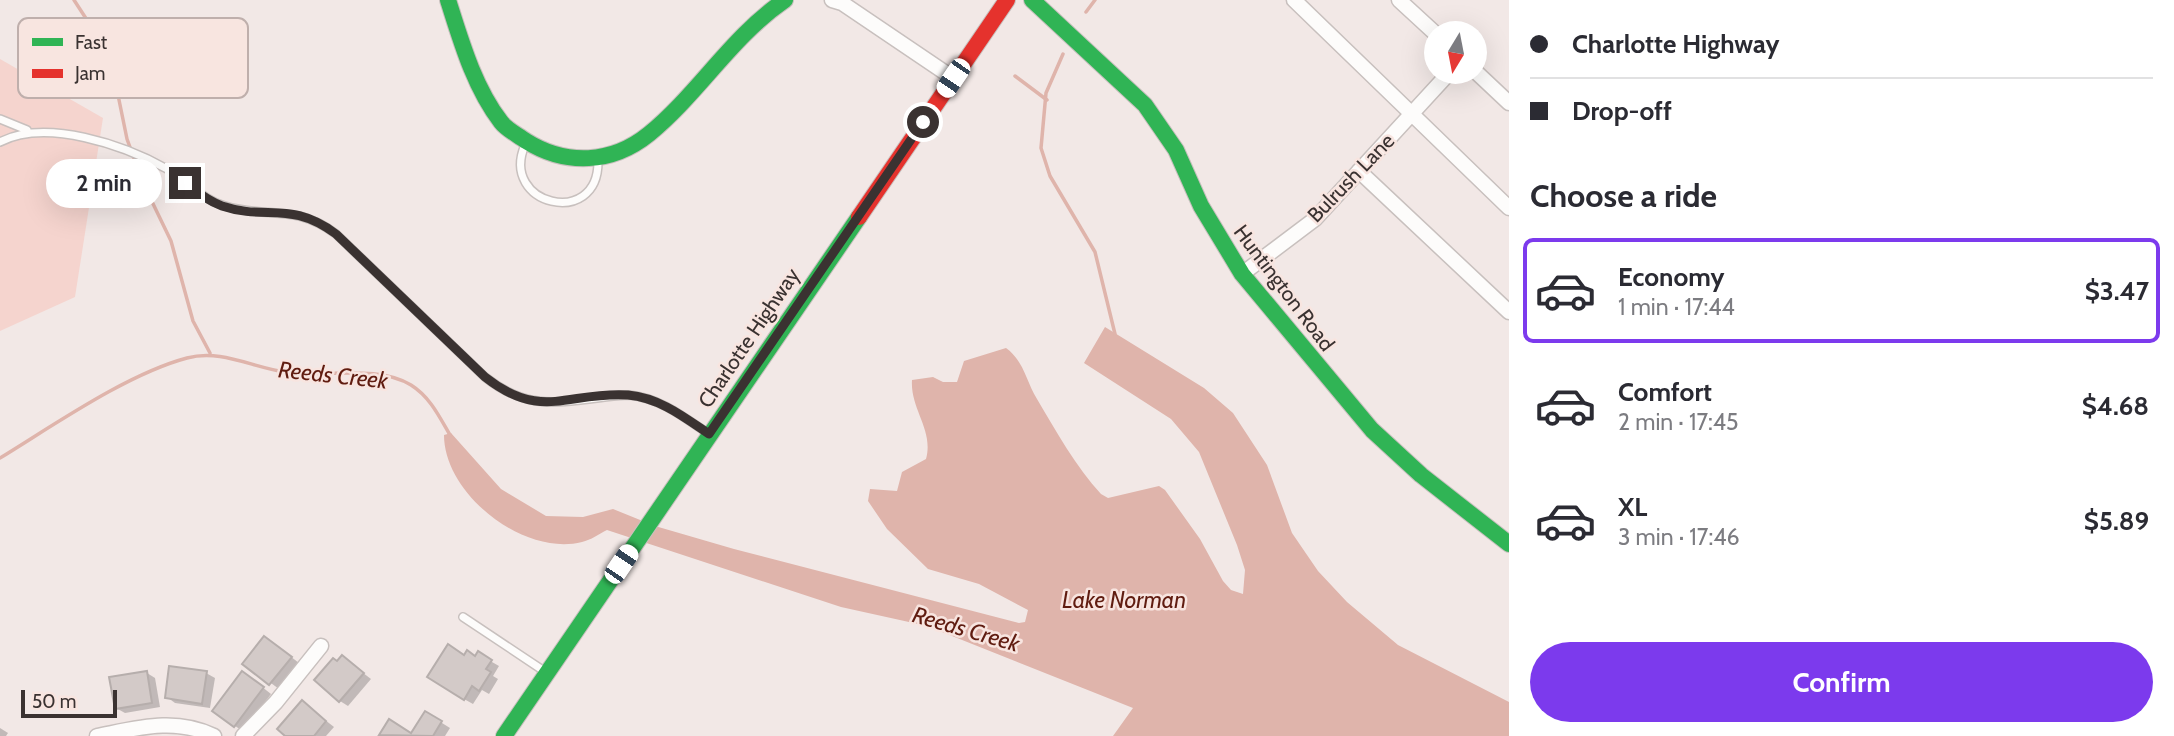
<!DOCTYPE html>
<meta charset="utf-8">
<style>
:root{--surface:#fff;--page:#f7f7f7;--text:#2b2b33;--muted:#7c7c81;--line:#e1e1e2;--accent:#7c3aed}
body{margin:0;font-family:Cabin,sans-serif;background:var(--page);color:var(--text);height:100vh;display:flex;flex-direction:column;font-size:26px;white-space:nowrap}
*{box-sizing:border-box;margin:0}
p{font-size:23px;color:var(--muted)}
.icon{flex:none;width:38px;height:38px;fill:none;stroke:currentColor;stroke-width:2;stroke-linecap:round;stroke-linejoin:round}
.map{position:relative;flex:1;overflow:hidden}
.sheet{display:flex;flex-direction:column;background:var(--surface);width:665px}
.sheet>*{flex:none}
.guide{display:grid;align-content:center;height:154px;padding:0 21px;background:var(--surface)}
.needle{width:46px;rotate:190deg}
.buttons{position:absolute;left:1424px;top:21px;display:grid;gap:14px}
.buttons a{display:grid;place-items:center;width:63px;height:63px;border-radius:50%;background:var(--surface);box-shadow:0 7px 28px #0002;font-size:35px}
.scale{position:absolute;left:21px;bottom:18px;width:96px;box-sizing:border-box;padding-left:7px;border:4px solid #3a3231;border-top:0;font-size:19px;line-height:24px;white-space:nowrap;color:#3a3231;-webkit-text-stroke:5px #f8e5e0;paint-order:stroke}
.end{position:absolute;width:32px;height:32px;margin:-16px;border:9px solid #3a3231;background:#fff;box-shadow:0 0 0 4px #fff}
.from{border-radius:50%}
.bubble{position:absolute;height:49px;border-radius:24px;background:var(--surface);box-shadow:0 7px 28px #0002;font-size:23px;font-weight:700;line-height:49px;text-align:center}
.car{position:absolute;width:21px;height:42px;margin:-21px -10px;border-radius:9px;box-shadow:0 0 5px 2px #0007;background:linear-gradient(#fff 24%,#345 0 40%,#fff 0 76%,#345 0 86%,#fff 0)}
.guide b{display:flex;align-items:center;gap:24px;height:66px;font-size:26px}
.guide b+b{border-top:2px solid var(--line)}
.guide i{width:18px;height:18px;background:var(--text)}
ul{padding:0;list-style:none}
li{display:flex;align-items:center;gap:21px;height:105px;margin:0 14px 10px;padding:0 7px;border:4px solid transparent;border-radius:10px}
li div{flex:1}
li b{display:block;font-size:26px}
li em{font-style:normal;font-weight:700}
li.on{border-color:var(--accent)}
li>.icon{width:63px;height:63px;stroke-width:1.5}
h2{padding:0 21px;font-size:32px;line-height:84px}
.primary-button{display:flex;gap:14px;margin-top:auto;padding:14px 21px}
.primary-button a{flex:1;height:80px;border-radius:42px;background:var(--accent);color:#fff;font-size:28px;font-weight:700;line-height:80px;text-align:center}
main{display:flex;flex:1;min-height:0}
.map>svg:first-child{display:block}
</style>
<main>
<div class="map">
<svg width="1509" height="736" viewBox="0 0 1509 736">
<rect width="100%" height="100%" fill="#f2e8e6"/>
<path fill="#f5d4ce" d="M0,59L103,118L75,297L0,331Z"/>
<path fill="#dfb4ab" d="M1105,327L1204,388L1233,413L1267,465L1292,533L1318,571L1347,602L1398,645L1509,702V736H1113L1133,708L927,626L841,607L607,530C599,534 591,540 582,542C524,557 444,494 444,435L451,433L501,489L546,516L583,517L613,509L655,526L734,549L1019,623L1025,622L1028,610L979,584L928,569L887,529L868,501L870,489L897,491L902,472L926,459C934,430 910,409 912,380L933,377L943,382H957L964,361L1006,348C1024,361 1026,381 1037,399C1056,431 1076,467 1101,494L1108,498L1159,486L1165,490L1200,539L1223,581L1231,590L1243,594L1245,570L1237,545L1199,452L1171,419L1084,363Z"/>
<g fill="#0003">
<path d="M273,643L299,663L279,689L245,664Z"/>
<path d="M478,654L499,666L493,676L498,679L489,694L482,690L473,704L464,699L465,656L476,658Z"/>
<path d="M342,657L371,679L348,706L340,701L338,662Z"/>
<path d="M147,673L155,678L160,707L125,713L116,708Z"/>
<path d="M206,673L215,678L210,708L175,703L167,697Z"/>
<path d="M251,678L271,694L243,731L235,726Z"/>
<path d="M302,702L334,727L326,736H288Z"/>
<path d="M426,713L450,728L445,736H383L381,735H411Z"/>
<path d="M0,728L8,733L6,736H0Z"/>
</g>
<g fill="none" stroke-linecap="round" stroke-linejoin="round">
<g stroke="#dfb4ab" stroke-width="3.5">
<path d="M74,0L87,20L86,25L118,95L127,139L143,183L171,241L193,321L210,353"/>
<path d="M1086,12L1095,0"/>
<path d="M1063,54L1046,93L1041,148L1050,176L1095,252L1115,334"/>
<path d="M1015,76L1047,100"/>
<path d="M0,458C54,425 127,374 187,358C221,349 251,367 285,372C324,378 376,364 411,385C430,397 439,416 450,435"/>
</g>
</g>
<g fill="#d3cac8" stroke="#b6aeac" stroke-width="2">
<path d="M264,636L292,657L269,685L242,664Z"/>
<path d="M448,644L464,655L467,650L475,656L478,651L492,660L486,669L491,672L479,691L472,686L464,700L427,677Z"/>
<path d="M342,655L364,673L339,702L314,680L333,658L337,661Z"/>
<path d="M169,666L207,671L202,704L165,698Z"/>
<path d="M147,671L152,703L115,709L109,677Z"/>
<path d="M242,671L264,687L234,727L212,711Z"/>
<path d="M302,700L326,721L314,736H285L277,729Z"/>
<path d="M425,711L442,721L433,736L379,735L389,719L411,733Z"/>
</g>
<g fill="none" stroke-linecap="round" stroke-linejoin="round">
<defs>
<g id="lane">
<path d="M0,119L27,130"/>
<path d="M0,142C46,118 124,145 167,169C188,180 202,200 225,206C270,219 294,203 336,234L485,377C523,407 550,404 597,398C607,397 618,395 629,395C659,398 681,415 706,432"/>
<path d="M525,145C499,205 598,229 598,162"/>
<path d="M463,617L544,671"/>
</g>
<g id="street">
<path d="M832,0L842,3L953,78"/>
<path d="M1294,0L1509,208"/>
<path d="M1399,0L1437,35"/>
<path d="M1475,71L1509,103"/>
<path d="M1359,171L1509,312"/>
<path d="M1242,274L1315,219L1450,72"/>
<path d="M97,736C138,728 175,717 214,736"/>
<path d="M243,736L276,702L321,646"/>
</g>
<g id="fast">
<path d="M448,0C461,41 474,87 501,122C507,130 518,135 526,141C566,166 612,164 649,134C699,93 731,37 785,0"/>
<path d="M1032,0L1145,105L1176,150L1201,206L1242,274L1372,430L1421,475L1509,544"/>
<path d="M504,736L859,217"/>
</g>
<path id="jam" d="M859,217L1007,0"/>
</defs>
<use href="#lane" stroke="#c8c0be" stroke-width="10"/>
<use href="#street" stroke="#c8c0be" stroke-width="17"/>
<use href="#fast" stroke="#c8c0be" stroke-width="18"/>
<use href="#jam" stroke="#c8c0be" stroke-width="18"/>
<use href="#lane" stroke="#fdfcfb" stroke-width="7"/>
<use href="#street" stroke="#fdfcfb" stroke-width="14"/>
<use href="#fast" stroke="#30b455" stroke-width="16"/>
<use href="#jam" stroke="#e5322d" stroke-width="16"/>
</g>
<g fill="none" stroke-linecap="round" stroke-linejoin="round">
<path stroke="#3a3231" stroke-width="9" d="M185,183C197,192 208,201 222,206C267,221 290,200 336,234L485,377C542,422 568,391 628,395C660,398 684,417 709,434L923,122"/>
</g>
<g text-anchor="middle" stroke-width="5" stroke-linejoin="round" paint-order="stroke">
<g font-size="21" fill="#3a3231" stroke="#f8e5e0">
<text transform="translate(1351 178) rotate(-46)" y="7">Bulrush Lane</text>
<text transform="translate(1284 288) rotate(53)" y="7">Huntington Road</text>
<text transform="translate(749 338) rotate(-56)" y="7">Charlotte Highway</text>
</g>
<g font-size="23" font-style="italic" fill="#601c10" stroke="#f8e5e0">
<text transform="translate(333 375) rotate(6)" y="8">Reeds Creek</text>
<text x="1124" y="608">Lake Norman</text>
<text transform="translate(966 629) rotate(16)" y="8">Reeds Creek</text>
</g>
</g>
<rect x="18" y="18" width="230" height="80" rx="10" fill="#f8e5e0" stroke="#bfafac" stroke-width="2"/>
<rect x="32" y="38" width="31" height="8" fill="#30b455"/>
<rect x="32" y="69" width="31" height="9" fill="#e5322d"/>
<g font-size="19" fill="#3a3231">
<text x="75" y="49">Fast</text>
<text x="75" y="80">Jam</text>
</g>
</svg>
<div class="buttons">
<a><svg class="needle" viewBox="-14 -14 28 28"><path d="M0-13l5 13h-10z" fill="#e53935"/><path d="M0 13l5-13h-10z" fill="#7c7c81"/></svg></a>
</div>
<div class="scale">50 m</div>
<i class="end from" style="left:923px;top:122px"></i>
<i class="end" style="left:185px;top:183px"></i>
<div class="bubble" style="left:46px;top:159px;width:116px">2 min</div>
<i class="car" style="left:953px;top:78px;rotate:214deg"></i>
<i class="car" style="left:621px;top:564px;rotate:34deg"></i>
</div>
<section class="sheet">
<div class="guide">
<b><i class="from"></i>Charlotte Highway</b>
<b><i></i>Drop-off</b>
</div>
<h2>Choose a ride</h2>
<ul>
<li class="on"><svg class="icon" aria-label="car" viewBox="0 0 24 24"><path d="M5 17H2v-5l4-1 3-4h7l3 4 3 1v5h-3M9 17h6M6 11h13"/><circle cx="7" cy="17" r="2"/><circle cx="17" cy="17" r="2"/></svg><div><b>Economy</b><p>1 min · 17:44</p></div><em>$3.47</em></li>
<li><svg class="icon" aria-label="car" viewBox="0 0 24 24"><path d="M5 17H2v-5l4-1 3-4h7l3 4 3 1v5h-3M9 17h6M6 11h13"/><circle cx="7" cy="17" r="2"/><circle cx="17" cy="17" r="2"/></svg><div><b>Comfort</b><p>2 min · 17:45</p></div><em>$4.68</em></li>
<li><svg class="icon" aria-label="car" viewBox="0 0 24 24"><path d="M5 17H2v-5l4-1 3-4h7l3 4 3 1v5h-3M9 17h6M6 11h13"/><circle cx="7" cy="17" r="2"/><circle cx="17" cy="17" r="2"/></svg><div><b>XL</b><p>3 min · 17:46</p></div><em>$5.89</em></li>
</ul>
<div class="primary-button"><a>Confirm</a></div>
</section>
</main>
